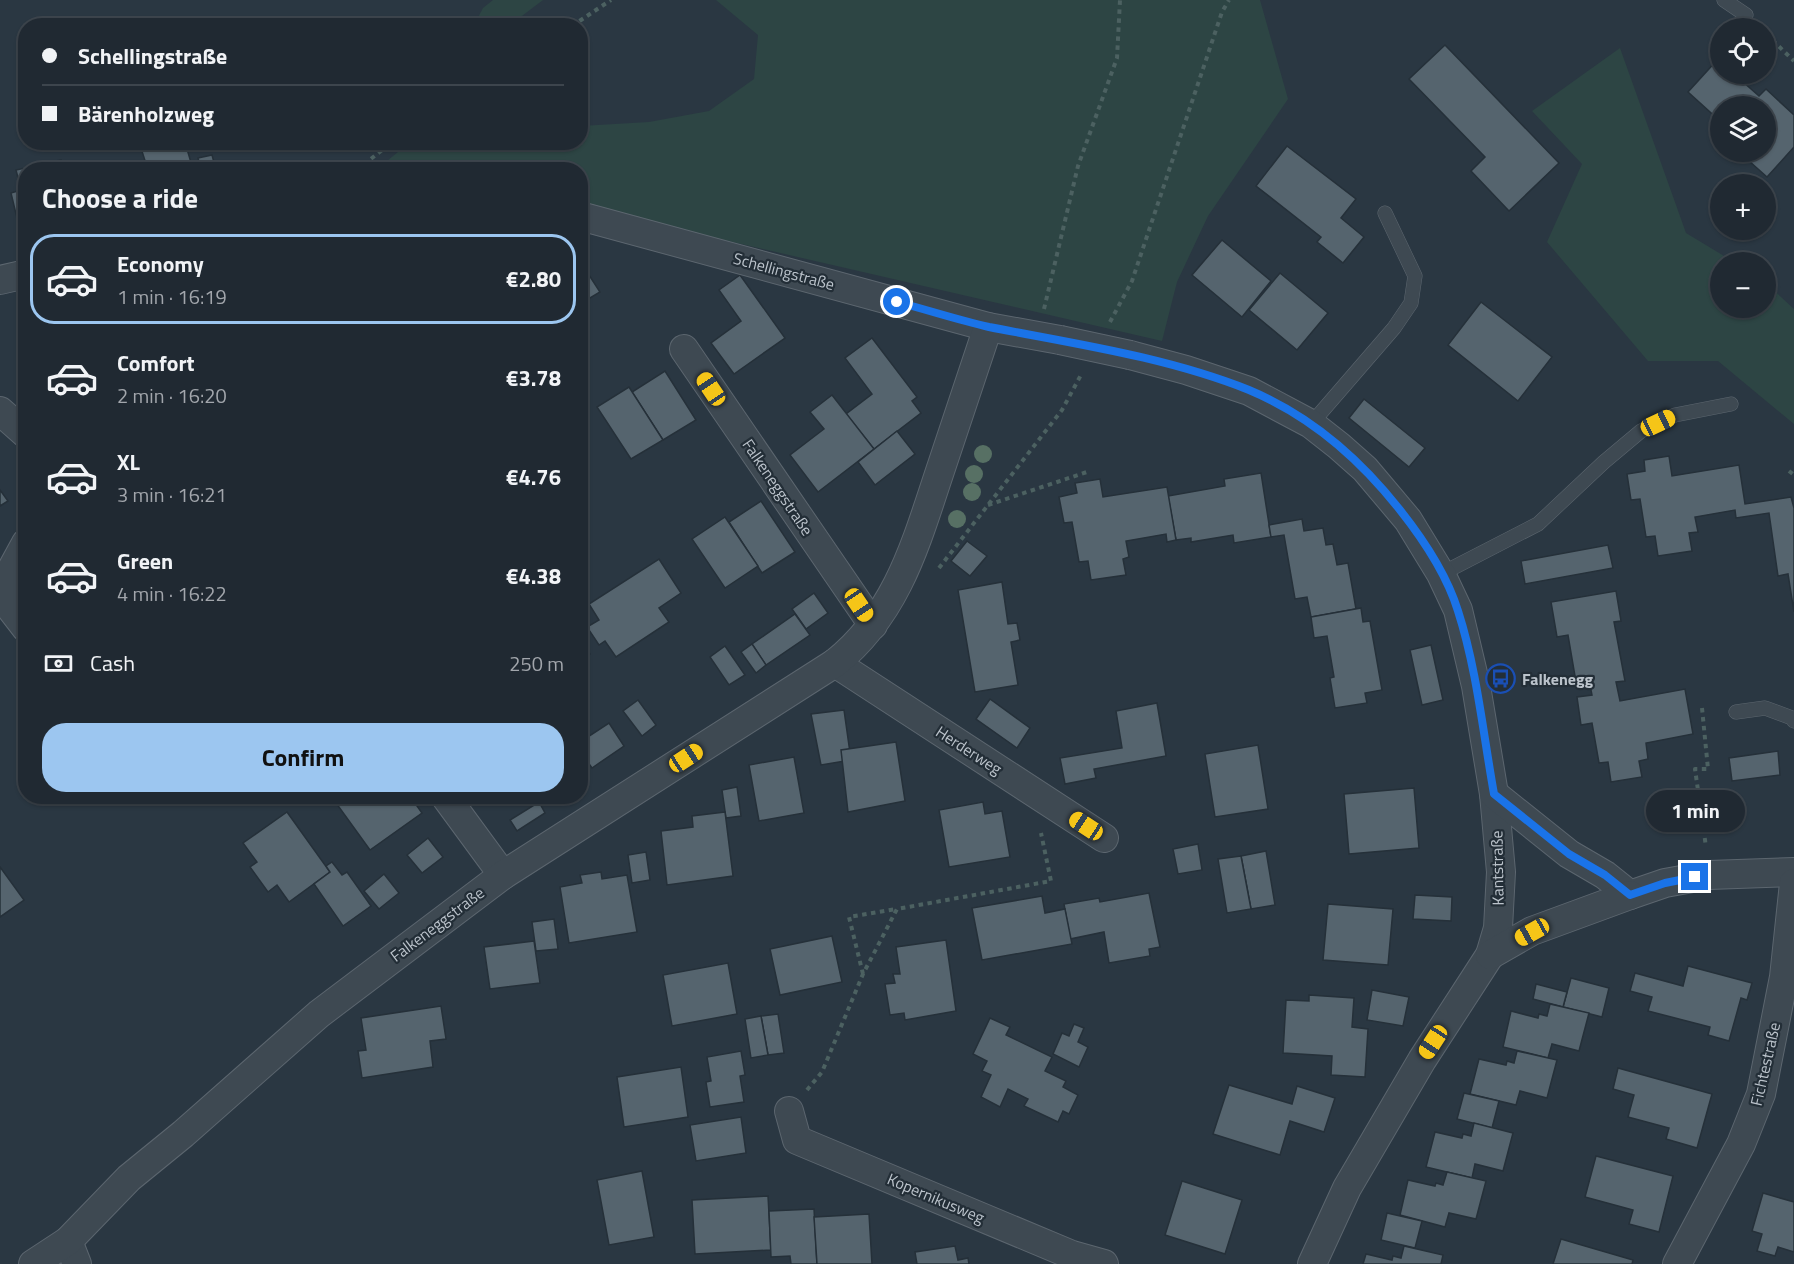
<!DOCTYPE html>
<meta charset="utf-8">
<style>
:root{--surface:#202932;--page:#28313a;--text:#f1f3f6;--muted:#a2a6ac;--line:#3d454d;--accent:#9cc6f0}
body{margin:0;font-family:"Titillium Web",sans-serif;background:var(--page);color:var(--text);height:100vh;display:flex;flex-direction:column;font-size:22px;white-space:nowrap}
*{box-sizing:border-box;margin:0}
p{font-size:20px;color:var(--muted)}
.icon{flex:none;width:33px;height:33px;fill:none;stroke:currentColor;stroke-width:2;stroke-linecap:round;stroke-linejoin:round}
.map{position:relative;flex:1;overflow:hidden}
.details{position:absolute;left:18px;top:162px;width:570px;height:642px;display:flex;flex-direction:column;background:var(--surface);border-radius:24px;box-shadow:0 2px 4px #0004,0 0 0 2px var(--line)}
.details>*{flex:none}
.hud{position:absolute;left:18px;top:18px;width:570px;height:132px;border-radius:24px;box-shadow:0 2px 4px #0004,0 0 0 2px var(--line);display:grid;align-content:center;height:132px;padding:0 24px;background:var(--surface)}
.controls{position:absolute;left:1710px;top:18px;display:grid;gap:12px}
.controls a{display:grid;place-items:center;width:66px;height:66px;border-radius:50%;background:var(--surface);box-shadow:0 2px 4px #0004,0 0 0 2px var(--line);font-size:30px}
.end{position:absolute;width:27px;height:27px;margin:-14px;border:8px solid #1a73e8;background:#fff;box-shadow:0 0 0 3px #fff}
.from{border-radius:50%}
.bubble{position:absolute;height:42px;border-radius:21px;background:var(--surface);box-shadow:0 2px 4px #0004,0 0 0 2px var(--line);font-size:20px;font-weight:700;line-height:42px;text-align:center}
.car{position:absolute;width:18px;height:36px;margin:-18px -9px;border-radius:8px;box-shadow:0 0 4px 2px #0007;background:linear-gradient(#f5c518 24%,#345 0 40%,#f5c518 0 76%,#345 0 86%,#f5c518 0)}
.hud b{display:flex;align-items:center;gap:21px;height:57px;font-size:22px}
.hud b+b{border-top:2px solid var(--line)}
.hud i{width:15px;height:15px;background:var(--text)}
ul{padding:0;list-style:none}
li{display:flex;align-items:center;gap:18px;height:90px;margin:0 12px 9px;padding:0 12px;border:3px solid transparent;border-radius:24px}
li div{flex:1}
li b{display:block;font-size:22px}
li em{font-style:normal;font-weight:700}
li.on{border-color:var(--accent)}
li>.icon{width:54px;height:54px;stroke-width:1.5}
h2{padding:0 24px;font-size:27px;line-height:72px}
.pay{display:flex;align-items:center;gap:15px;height:66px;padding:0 24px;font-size:22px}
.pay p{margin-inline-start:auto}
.button{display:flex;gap:12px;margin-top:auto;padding:12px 24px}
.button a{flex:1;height:69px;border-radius:24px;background:var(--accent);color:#111;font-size:24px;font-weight:700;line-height:69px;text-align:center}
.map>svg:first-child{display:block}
</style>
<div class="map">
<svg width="1794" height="1264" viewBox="0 0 1794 1264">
<rect width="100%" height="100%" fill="#2a3742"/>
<g fill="#2d4544">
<path d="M493,0H543L510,25H474L483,8Z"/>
<path d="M716,0H1260L1288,99L1208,216L1177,282L1162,341L581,207L580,170H376L409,143L580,142L581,126L649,122L709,111L754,79L758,35Z"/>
<path d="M1620,48L1686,233L1734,262H1720V308H1766V283L1794,309V424L1718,361H1648L1547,242L1582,164L1532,111Z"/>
</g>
<g fill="#55646e" stroke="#253039" stroke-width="1.5">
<path d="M1445,45L1559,163L1509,211L1471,171L1485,157L1409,79Z"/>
<path d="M1718,59L1720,62V74H1734L1759,96L1766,89L1794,115V147L1767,177L1739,152H1766V106H1720V121L1688,92Z"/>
<path d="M139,142H185L192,166L180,170H148Z"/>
<path d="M1287,146L1356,199L1341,218L1364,237L1343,263L1317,242L1321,237L1256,186Z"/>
<path d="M212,155L216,170H201L198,158Z"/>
<path d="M61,160L63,170H26V234L21,235L11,193L21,190L16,170Z"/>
<path d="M1222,240L1271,281L1242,317L1192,275Z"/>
<path d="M580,261L600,292L580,304Z"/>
<path d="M1280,273L1328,313L1297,350L1249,310Z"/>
<path d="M740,275L785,338L734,374L711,343L741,321L719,290Z"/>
<path d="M1481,302L1552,357L1518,401L1448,345Z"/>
<path d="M872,338L917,397L912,401L921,413L874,449L846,414L872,394L845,358Z"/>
<path d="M665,371L696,420L663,440L632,392Z"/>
<path d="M629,387L663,440L631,459L597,407Z"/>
<path d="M832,395L874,449L818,492L790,455L824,429L810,412Z"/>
<path d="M1364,399L1425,448L1409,467L1349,418Z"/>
<path d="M897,431L915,454L875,485L858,462Z"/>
<path d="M1669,456L1672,476L1739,465L1745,504L1791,497L1794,508V612L1788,574L1778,576L1769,513L1736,518L1735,510L1695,517L1698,532L1689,533L1692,551L1658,556L1655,536L1646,537L1640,499L1631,500L1627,474L1645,471L1644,460Z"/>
<path d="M1261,473L1271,537L1234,543L1233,535L1191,542V538L1176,540L1168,496L1225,486L1224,479Z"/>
<path d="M1100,479L1103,497L1167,487L1176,540L1167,542L1166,534L1126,541L1129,557L1123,559L1126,575L1091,580L1088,561L1079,562L1072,522L1064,523L1059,497L1077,493L1075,483Z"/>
<path d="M0,490L8,501L0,506Z"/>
<path d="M761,501L795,552L762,573L729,522Z"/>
<path d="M725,517L758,566L725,588L692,539Z"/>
<path d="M1302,519L1304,531L1323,528L1326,545L1333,544L1337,565L1348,563L1356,609L1311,617L1307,597L1295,599L1284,535L1271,537L1269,525Z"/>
<path d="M967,541L987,556L970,576L951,561Z"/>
<path d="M1608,545L1613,568L1525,584L1521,561Z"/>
<path d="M659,559L681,593L659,608L669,622L616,657L605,641L599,645L587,627L599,620L589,604Z"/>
<path d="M1002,582L1008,624L1017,623L1020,640L1011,642L1018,685L975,692L958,590Z"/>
<path d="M1616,591L1621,621L1614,622L1625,681L1616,682L1620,701L1685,689L1693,734L1646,743L1648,759L1639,761L1642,777L1611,782L1608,762L1599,763L1592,723L1581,725L1577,697L1592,695L1590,685L1577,688L1568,635L1557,637L1551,602Z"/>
<path d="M814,593L828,613L806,629L792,609Z"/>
<path d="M1361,608L1363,622L1370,621L1382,690L1365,693L1367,703L1335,708L1330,678L1334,677L1327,636L1314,638L1311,617Z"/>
<path d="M795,614L810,635L766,665L752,644Z"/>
<path d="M580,640L590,654L580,660Z"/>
<path d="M752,644L766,665L756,673L741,652Z"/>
<path d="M1431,645L1443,700L1422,705L1410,650Z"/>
<path d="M725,646L745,675L729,685L710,657Z"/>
<path d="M990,699L1030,728L1017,748L976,719Z"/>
<path d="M638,700L656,725L642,736L623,711Z"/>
<path d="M1157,703L1166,756L1094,769L1096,778L1065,784L1060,758L1122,748L1116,711Z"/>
<path d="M844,710L851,760L821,765L811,714Z"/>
<path d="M609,723L624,746L592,768L580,751V742Z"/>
<path d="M896,742L905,801L848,812L841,750Z"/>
<path d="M1258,745L1268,809L1215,817L1205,754Z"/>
<path d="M1778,751L1780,775L1732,781L1729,758Z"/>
<path d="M794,757L804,813L759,821L749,765Z"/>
<path d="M737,787L741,816L726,818L722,790Z"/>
<path d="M1414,788L1419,848L1349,854L1344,794Z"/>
<path d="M331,796H410L422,813L370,850Z"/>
<path d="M539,802L545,813L517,831L510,820Z"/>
<path d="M983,802L985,814L1002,811L1010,857L949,867L939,810Z"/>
<path d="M287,812L330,872L289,902L277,885L268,892L250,867L257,862L243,843Z"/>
<path d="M725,812L733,876L667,885L661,831L693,827L692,816Z"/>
<path d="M428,838L443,857L422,873L407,855Z"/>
<path d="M1198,844L1202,870L1178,874L1173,849Z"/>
<path d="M1266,851L1275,905L1251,909L1241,856Z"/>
<path d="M646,852L650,880L632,883L628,855Z"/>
<path d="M1241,856L1251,909L1227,913L1218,859Z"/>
<path d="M332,862L342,875L347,872L371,906L343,926L314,884L330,872L326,866Z"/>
<path d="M0,867L24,900L0,917Z"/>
<path d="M601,872L602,879L627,875L637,932L569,943L560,887L582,883L580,875Z"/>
<path d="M384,874L399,893L379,909L364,891Z"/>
<path d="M1149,893L1160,947L1149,949L1150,956L1109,963L1104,932L1070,939L1064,904L1099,898L1100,902Z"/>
<path d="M1415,895L1452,897L1451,921L1413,919Z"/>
<path d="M1042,896L1045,913L1065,909L1072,944L982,960L972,908Z"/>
<path d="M1328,904L1393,909L1388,965L1323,960Z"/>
<path d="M554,919L558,949L536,951L532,922Z"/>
<path d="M832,936L842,982L780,995L770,949Z"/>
<path d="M946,940L956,1011L905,1020L904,1013L890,1015L885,984L895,983L893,974H900L896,947Z"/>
<path d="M534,941L540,983L490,989L484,947Z"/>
<path d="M728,963L737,1014L672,1026L663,975Z"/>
<path d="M1688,966L1752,983L1747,1000L1741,998L1729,1041L1708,1035L1710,1027L1648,1011L1652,997L1630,991L1635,973L1683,986Z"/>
<path d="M1571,978L1609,988L1602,1017L1563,1007Z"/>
<path d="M1536,984L1567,992L1563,1007L1533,999Z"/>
<path d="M1372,990L1409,997L1403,1026L1367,1020Z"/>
<path d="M1309,995L1354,998L1352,1027L1368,1029L1365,1077L1331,1075L1332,1056L1283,1053L1286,1000L1309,1001Z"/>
<path d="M1550,1004L1589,1013L1579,1051L1552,1044L1548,1058L1503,1047L1511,1011L1538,1018L1539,1014L1547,1016Z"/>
<path d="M441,1006L446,1039L430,1041L433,1067L362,1078L358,1051L366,1050L361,1018Z"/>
<path d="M778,1014L784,1053L768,1055L761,1016Z"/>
<path d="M761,1016L768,1055L751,1058L745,1019Z"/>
<path d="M990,1018L1010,1027L1006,1035L1052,1057L1045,1071L1066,1081L1063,1087L1078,1095L1069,1114L1063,1111L1058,1122L1024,1106L1028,1099L1008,1089L1000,1107L981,1097L991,1075L982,1071L987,1061L973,1054Z"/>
<path d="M1074,1024L1084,1028L1078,1042L1088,1047L1079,1067L1053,1054L1062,1033L1069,1036Z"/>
<path d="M741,1051L745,1075L740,1076L744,1102L710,1107L706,1082L711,1081L707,1057Z"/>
<path d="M1517,1051L1557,1060L1547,1098L1520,1091L1516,1105L1470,1094L1479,1059L1506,1065L1507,1061L1514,1063Z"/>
<path d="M681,1067L688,1117L624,1127L617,1077Z"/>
<path d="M1618,1068L1712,1094L1697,1148L1666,1139L1669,1128L1628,1117L1634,1095L1613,1089Z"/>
<path d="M1229,1085L1292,1104L1297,1086L1335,1098L1324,1132L1290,1121L1280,1155L1213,1134Z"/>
<path d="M1464,1093L1499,1101L1492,1128L1457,1119Z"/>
<path d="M741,1117L746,1153L696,1161L690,1125Z"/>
<path d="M1474,1123L1513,1133L1503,1171L1475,1164L1472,1178L1426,1167L1435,1132L1462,1138L1463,1134L1471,1136Z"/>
<path d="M1596,1156L1673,1176L1659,1232L1629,1224L1633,1210L1585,1197Z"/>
<path d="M642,1171L654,1237L609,1245L597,1180Z"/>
<path d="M1447,1172L1486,1181L1476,1219L1449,1213L1445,1227L1400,1215L1408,1180L1435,1186L1436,1183L1443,1185Z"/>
<path d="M1182,1181L1242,1200L1225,1254L1165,1235Z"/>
<path d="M1763,1193L1794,1202V1252L1778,1247L1775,1256L1757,1251L1762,1234L1752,1231Z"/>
<path d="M768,1196L771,1250L695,1254L692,1200Z"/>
<path d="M814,1209L817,1264H791L790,1256L771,1257L769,1211Z"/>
<path d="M1387,1213L1422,1221L1415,1248L1381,1240Z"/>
<path d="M869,1214L872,1264H817L814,1217Z"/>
<path d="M1561,1239L1633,1260L1632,1264H1553Z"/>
<path d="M955,1246L958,1260L968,1258L969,1264H917L915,1252Z"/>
<path d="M1404,1246L1443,1255L1441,1264H1363L1366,1254L1392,1260L1393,1256L1401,1258Z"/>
</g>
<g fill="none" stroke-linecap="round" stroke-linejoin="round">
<defs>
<g id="lane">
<path d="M1724,0L1746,15"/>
<path d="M1311,424L1394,328L1411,303L1415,276L1385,213"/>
<path d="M1441,574L1538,524L1604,462L1641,431L1675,415L1731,404"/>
<path d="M1736,712L1765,708L1792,718L1794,721"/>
</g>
<g id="street">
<path d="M580,216L988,327L1060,340"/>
<path d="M0,280L26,274"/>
<path d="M684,349L873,625"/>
<path d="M1130,355L1186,370L1249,391L1311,424L1339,446L1365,469L1408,520L1441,574L1458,610L1476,686L1494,794L1501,872L1498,928L1490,955L1422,1060L1347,1188L1312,1264"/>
<path d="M0,411L26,434"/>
<path d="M26,543L8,576L9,606L26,628"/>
<path d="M835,663L1104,838"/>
<path d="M1494,794L1569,854L1605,875L1630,895L1665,883L1709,875L1794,872"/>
<path d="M445,796L503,875"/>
<path d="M1490,955L1532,931L1630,895"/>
<path d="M789,1111L797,1140L1072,1255L1104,1264"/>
<path d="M68,1241L77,1264"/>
<path d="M33,1264L68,1241L129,1178L183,1134L319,1014L503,875L835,663C899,612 917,539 942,465C957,419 973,373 988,327"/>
<path d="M1677,1264L1741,1144L1761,1094L1784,977L1794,883"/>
</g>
</defs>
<use href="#lane" stroke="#5c666f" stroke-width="15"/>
<use href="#street" stroke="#5c666f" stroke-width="30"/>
<g stroke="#4c6161" stroke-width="4" stroke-dasharray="4.5 4.5" stroke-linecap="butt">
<path d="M572,26L611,0"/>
<path d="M1766,34L1794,61"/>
<path d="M357,170L392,142"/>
<path d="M1044,309L1078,166L1117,58L1120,0"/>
<path d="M1110,322L1132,281L1222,12L1229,0"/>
<path d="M1789,471L1794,475"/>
<path d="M988,505L1090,471"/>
<path d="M939,568L1062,410L1082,373"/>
<path d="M1702,708L1708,769H1695L1706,847"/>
<path d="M863,974L849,917L896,909"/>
<path d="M807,1090L822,1072L863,974L897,909L1051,881L1041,833"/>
</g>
<use href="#lane" stroke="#3e4952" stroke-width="14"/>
<use href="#street" stroke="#3e4952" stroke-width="28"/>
<defs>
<path id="street-bridge" d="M1060,340L1130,355"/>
</defs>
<use href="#street-bridge" stroke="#5c666f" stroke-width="30" stroke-linecap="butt"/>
<use href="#street-bridge" stroke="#3e4952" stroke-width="28"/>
</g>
<g fill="#577064">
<circle cx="983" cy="454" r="9"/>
<circle cx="974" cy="474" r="9"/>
<circle cx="972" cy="492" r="9"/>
<circle cx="957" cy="519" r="9"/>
</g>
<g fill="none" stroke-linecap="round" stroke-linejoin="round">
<path stroke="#1a73e8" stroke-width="8" d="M897,302C928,310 958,320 989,327C1076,344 1166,357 1249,390C1309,415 1360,459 1400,510C1423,539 1447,575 1458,611C1477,670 1483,733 1494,794L1569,854L1605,875L1630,895L1665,883L1695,877"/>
</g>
<defs>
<symbol id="bus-ring" viewBox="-11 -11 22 22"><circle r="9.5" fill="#232e37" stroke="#1a4fb4" stroke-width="1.5"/><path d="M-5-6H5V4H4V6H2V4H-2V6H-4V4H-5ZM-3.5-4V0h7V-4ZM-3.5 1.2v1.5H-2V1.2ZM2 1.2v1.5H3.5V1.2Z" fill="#1a4fb4"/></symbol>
</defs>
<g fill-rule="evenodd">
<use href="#bus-ring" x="1484" y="662" width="33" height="33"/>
</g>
<g text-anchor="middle" stroke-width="4.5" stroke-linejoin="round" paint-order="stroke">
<g font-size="16" fill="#bbc3cb" stroke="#232e37">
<text transform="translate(784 271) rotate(15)" y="6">Schellingstraße</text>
<text transform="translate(778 487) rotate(56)" y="6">Falkeneggstraße</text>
<text transform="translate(969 750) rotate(33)" y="6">Herderweg</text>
<text transform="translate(1497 868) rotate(-91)" y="6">Kantstraße</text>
<text transform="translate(437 924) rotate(-37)" y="6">Falkeneggstraße</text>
<text transform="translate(1765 1064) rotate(-77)" y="6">Fichtestraße</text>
<text transform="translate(936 1198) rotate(23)" y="6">Kopernikusweg</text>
</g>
<g font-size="16" font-weight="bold" fill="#bbc3cb" stroke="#232e37" text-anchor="start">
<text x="1522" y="685">Falkenegg</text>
</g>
</g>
</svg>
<div class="controls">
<a><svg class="icon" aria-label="locate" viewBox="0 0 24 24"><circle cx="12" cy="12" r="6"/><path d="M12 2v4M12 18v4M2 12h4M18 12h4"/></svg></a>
<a><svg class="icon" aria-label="layers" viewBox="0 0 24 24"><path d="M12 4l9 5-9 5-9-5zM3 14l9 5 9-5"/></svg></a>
<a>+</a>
<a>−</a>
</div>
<i class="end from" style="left:897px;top:302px"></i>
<i class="end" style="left:1695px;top:877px"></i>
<div class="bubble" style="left:1646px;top:790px;width:99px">1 min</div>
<i class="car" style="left:711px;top:389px;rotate:326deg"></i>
<i class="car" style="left:1658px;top:423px;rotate:65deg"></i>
<i class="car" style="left:859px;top:605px;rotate:146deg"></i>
<i class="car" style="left:686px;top:758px;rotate:57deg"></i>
<i class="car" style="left:1086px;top:826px;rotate:303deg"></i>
<i class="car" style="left:1532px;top:932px;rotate:241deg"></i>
<i class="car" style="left:1433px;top:1042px;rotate:213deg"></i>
<div class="hud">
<b><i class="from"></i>Schellingstraße</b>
<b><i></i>Bärenholzweg</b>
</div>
<section class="details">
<h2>Choose a ride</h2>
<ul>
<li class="on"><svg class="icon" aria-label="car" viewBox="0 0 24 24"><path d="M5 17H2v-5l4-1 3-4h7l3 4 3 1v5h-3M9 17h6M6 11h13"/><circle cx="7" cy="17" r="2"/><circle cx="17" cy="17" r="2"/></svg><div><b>Economy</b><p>1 min · 16:19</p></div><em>€2.80</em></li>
<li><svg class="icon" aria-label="car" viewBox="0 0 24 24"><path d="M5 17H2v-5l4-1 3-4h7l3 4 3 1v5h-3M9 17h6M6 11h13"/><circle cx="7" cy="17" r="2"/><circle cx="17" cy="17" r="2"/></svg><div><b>Comfort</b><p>2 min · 16:20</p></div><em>€3.78</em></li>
<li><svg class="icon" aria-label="car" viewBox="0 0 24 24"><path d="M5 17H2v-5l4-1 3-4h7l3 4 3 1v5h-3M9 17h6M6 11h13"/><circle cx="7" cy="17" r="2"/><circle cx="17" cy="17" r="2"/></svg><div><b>XL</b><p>3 min · 16:21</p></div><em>€4.76</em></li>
<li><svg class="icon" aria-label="car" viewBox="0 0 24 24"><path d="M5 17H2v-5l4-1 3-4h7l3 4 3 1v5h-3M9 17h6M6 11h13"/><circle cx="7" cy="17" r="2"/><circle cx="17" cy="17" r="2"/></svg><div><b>Green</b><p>4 min · 16:22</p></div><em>€4.38</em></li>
</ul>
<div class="pay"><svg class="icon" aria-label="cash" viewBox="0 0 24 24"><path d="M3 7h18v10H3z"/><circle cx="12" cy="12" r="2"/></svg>Cash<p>250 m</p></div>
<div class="button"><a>Confirm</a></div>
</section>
</div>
